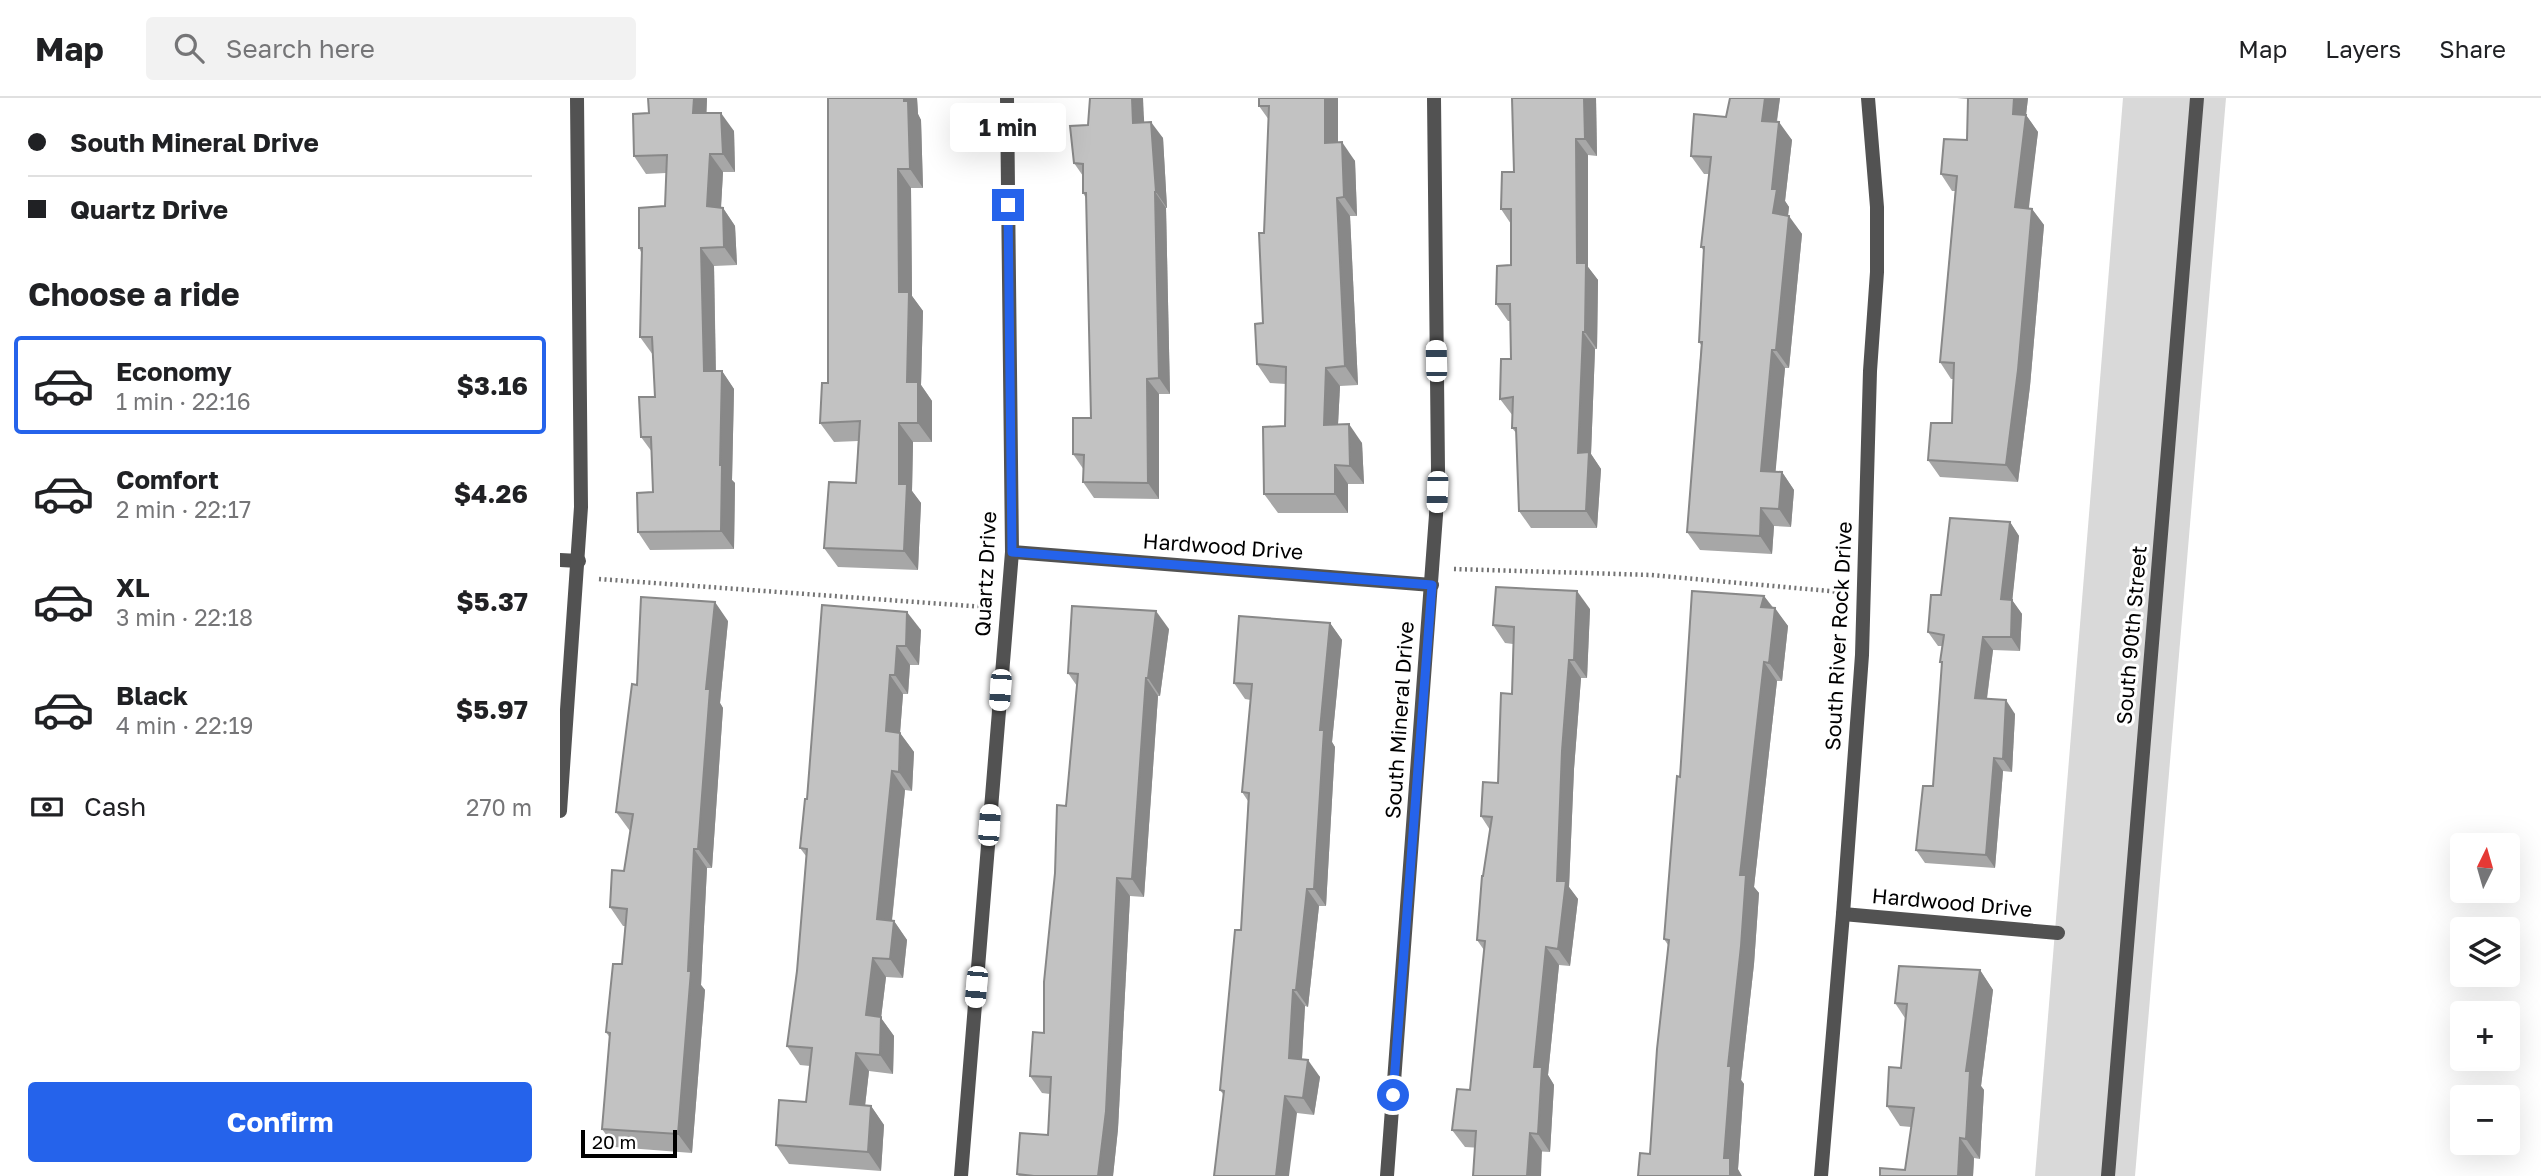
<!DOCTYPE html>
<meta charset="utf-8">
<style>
:root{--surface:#fff;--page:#f2f2f2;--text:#202124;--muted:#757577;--line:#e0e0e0;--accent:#2563eb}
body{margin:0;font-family:"Golos Text",sans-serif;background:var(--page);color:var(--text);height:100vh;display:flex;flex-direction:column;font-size:26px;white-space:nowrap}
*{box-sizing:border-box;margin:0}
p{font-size:23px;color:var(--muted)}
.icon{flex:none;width:38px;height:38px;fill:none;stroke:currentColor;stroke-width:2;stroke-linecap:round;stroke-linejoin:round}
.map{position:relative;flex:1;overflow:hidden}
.drawer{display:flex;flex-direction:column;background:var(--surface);width:560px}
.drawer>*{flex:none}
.hud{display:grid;align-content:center;height:154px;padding:0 28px;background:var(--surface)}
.needle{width:46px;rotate:5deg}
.fabs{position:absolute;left:1890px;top:735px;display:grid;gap:14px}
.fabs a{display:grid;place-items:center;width:70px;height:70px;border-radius:7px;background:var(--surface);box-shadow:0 7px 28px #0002;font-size:35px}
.scale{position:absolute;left:21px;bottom:18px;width:96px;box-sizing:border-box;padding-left:7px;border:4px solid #000;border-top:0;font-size:19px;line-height:24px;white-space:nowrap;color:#000;-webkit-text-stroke:5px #fff;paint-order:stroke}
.end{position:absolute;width:32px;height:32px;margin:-16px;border:9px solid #2563eb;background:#fff;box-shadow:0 0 0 4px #fff}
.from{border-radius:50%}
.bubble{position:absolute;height:49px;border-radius:7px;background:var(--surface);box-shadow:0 7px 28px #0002;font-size:23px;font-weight:700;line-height:49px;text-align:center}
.car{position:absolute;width:21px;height:42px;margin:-21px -10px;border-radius:9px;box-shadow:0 0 5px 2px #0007;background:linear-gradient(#fff 24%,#345 0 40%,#fff 0 76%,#345 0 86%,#fff 0)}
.hud b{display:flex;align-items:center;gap:24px;height:66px;font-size:26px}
.hud b+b{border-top:2px solid var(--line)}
.hud i{width:18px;height:18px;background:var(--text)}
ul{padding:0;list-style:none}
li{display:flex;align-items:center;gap:21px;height:98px;margin:0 14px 10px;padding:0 14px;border:4px solid transparent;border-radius:7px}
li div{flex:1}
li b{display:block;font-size:26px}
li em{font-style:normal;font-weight:700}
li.on{border-color:var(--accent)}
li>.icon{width:63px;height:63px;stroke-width:1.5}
h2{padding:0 28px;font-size:32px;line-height:84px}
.pay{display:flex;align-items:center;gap:18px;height:77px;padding:0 28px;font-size:26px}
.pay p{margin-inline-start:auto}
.cta{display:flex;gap:14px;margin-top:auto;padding:14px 28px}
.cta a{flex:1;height:80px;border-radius:7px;background:var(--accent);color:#fff;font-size:28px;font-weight:700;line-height:80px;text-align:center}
header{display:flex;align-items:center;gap:42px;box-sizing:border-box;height:98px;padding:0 35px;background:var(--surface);border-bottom:2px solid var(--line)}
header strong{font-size:33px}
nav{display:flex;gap:38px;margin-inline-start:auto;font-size:24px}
.search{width:490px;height:63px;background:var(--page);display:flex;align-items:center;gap:18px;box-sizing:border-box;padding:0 24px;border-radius:7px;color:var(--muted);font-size:26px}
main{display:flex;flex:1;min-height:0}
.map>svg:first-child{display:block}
</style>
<header>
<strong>Map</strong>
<div class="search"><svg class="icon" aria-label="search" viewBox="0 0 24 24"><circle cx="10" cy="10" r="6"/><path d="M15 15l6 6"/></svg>Search here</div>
<nav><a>Map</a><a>Layers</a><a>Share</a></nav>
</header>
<main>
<section class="drawer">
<div class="hud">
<b><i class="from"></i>South Mineral Drive</b>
<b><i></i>Quartz Drive</b>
</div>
<h2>Choose a ride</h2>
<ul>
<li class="on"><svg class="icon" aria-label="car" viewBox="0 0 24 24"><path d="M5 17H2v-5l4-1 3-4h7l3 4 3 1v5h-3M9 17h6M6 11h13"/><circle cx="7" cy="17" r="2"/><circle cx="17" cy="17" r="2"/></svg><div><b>Economy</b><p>1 min · 22:16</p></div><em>$3.16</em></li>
<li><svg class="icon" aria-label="car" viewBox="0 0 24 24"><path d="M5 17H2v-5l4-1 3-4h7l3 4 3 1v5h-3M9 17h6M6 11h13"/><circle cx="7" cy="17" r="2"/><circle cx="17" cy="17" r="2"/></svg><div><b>Comfort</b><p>2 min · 22:17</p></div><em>$4.26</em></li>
<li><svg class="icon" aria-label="car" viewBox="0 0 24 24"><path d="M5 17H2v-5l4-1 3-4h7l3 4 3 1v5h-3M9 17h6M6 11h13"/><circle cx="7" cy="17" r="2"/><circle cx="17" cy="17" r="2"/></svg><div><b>XL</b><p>3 min · 22:18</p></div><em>$5.37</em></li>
<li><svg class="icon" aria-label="car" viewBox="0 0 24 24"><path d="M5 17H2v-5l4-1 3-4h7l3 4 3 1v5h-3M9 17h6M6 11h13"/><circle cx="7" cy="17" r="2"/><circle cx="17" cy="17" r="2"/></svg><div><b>Black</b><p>4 min · 22:19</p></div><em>$5.97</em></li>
</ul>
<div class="pay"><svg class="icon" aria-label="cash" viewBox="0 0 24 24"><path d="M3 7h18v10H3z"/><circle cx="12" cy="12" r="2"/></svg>Cash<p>270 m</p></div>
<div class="cta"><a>Confirm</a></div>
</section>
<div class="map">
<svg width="1981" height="1078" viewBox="0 0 1981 1078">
<rect width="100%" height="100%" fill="#fff"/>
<path fill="#d9d9d9" d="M1563,0H1666L1575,1078H1475Z"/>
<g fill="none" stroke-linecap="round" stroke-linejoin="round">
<g stroke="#747474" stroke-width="4.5" stroke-dasharray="2 3.5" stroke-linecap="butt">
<path d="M894,471L1091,477L1280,494"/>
<path d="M39,481L425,509"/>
</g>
<g stroke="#525252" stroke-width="14">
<path d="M452,454L872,487"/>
<path d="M0,462L19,463"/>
<path d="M0,713L21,409L17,0"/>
<path d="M1283,816L1498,835"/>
<path d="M401,1078L452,454L447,0"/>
<path d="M827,1078L876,417L878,371L874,0"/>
<path d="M1261,1078L1283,816L1302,557L1310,273L1317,174V109L1308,0"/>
<path d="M1548,1078L1637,0"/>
</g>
</g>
<g fill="#a7a7a7">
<path d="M147,0L146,15L174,33L175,74H163L161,110H163L175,128L177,167L154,168L156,273H162L174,291L172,382L175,385L174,451L90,452L78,434L93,394L92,354L81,339L95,299L93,257L80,239L81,154L79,150L105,108L106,75L86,76L74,58L89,15Z"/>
<path d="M268,0H357L358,16L361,22L363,90H351L352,198L363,213L361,287L372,303V344H353L352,393L361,405L358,472L278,469L264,450L296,385L298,343L274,344L260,325L268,285Z"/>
<path d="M699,0H778V44L795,63L797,118H790L798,287L780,288L778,326L802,345L804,386H788V415H718L704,396L725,328L726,286L710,285L697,266L703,225L709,22L699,8Z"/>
<path d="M952,0H1036L1037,58L1028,57V169L1038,182L1037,251H1035L1031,356L1041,371L1037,430H971L959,413L957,336L952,330L953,318L940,301L951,261L950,223H948L936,206L951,167V126L941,111L954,74Z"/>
<path d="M1170,0H1220L1217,24L1232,42L1225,103L1229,109L1228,118L1242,136L1229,270H1225L1215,374H1222L1234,392L1231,429L1214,428L1212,456L1140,452L1127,434L1141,247L1139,244L1144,153L1141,149L1149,76H1144L1131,58L1166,19Z"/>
<path d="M1397,0H1468L1466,17L1478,34L1468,110L1472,111L1484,127L1470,288L1458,384L1380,379L1368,362L1392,325L1393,281H1391L1380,264L1395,93H1392L1381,76L1407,42L1408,1Z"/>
<path d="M584,25L603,40L607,110H606L610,296H599V401L534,400L523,384L524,372L513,356L531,320L526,100L523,95V78L514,65L528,27Z"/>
<path d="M1450,424L1459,438L1452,502L1462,516L1460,553L1433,552L1427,601L1455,616L1452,674L1443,673L1435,770L1365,765L1356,752L1373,688L1382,567L1380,564L1383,548H1378L1368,534L1381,497Z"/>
<path d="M1204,498L1228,528L1222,583H1217L1194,789L1199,795L1194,866L1181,982L1184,986L1178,1071L1090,1056L1108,847L1104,841L1120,679Z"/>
<path d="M262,507L361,532L359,567H350L348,596H343L340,635L354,654L352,693L345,692L332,823H334L347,842L343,880L326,879L321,920L334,938L333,976L309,973L305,1008H311L324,1027L321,1073L229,1066L216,1047L246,1004L250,968L240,967L227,948L237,873L246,758L240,750L247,701Z"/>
<path d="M1030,511L1027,580H1021L1014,671L1009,789L1018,801L1010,868L999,867L988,977L994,987L990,1054L905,1049L892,1032L910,992L924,852L917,842L923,778L930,732L921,718L938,685L952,596L953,546L945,545L933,527Z"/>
<path d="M168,523L160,605L163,610L152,770H147L141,887L145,892L132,1055L55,1049L42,1031L50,940L46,934L62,866L65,828H63L50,809L64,773L70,733L56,714L77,587Z"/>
<path d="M770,525L782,542L772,644L775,649L766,808H759L748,909L745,908L742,961L760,979L754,1017L737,1015L663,996L660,992L681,832L688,703L682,694L691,602L685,601L674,585Z"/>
<path d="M609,531L600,598H598L584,799L570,798L558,1031L553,1078H459L457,1076L488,1037L490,996L482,995L470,978L484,935L506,708L517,588L508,575Z"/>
<path d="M1420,872L1433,892L1421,988L1424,992L1420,1061L1414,1060L1413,1078H1320L1345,1072L1351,1029L1340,1028L1327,1008L1341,970L1345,920L1335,905Z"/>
</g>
<g fill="#888">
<path d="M134,0H147L146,32L133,15Z"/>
<path d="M344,0H357L358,16L361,22L363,90L350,71Z"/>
<path d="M572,0H583L585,41L573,25Z"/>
<path d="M765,0H778V64L765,45Z"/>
<path d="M1024,0H1036L1037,58L1025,41Z"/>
<path d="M1205,0H1220L1214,41L1202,23Z"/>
<path d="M1454,0H1468L1466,17L1478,34L1467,126L1455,109L1453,16Z"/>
<path d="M161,15L174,33L175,74L163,56Z"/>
<path d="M591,24L603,40L607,110L596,94Z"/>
<path d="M1219,24L1232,42L1225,103L1229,109L1226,133L1213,115L1212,91Z"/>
<path d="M1016,41L1028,57V169L1038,182L1037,251L1025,234L1017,165Z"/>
<path d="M782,44L795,63L797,118L784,99Z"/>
<path d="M150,56L163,74L160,126L147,108Z"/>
<path d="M338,71L351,90L352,198L363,213L361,287L372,303V344L358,325L347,284L339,194Z"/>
<path d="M595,94L606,110L610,296L599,280Z"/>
<path d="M777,100L790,118L798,287L785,268Z"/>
<path d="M163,110L175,128L177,167L164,149Z"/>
<path d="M1472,111L1484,127L1470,288L1458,384L1446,367Z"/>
<path d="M1229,118L1242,136L1229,270L1216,252Z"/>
<path d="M141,150L154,168L156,291L144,273Z"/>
<path d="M1023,234L1035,251L1031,356L1041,371L1037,430L1026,413L1018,355Z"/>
<path d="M1212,252L1225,270L1214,391L1201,373Z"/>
<path d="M766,270L780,288L777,346L764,327Z"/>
<path d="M162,273L174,291L172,382L175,385L174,451L161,433L160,367Z"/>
<path d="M587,281L599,296V401L588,385Z"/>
<path d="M339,325L353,344L352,393L361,405L358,472L344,453L339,386Z"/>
<path d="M789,326L802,345L804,386L790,368Z"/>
<path d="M775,367L788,386V415L775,396Z"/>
<path d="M1222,374L1234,392L1231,429L1219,411Z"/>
<path d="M1201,410L1214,428L1212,456L1200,438Z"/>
<path d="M1450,424L1459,438L1451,515L1441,501Z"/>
<path d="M1017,493L1030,511L1027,580L1014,562Z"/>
<path d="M1204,498L1215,513V510L1228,528L1222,583L1209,565L1201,509Z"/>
<path d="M1452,502L1462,516L1460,553L1451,539Z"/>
<path d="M155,504L168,523L160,605L163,610L152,770L138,751L146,591Z"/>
<path d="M596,513L609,531L600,598L588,580Z"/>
<path d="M347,514L361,532L359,567L346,548Z"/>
<path d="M770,525L782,542L772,644L775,649L766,808L754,791L760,632Z"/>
<path d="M1423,539L1433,552L1425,614L1415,600Z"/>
<path d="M337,548L350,567L348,596L335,577Z"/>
<path d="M1009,562L1021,580L1014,671L1009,789L1018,801L1010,868L998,851L997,783L1002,653Z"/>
<path d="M1204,564L1217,583L1194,789L1199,795L1194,866L1181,982L1184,986L1178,1071L1182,1078H1170L1164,1060L1168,968L1180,777Z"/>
<path d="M330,577L343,596L340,635L354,654L352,693L339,674L326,633Z"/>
<path d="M586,580L598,598L584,799L572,781Z"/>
<path d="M1446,602L1455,616L1452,674L1443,661Z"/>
<path d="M1434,660L1443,673L1435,770L1426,757Z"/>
<path d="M332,673L345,692L330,840L317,821Z"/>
<path d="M134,751L147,770L141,887L145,892L132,1055L118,1036Z"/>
<path d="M557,780L570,798L558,1031L553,1078H538Z"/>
<path d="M747,791L759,808L748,909L736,892Z"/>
<path d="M334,823L347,842L343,880L330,861Z"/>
<path d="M986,849L999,867L988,977L994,987L990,1054L978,1036L974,969Z"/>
<path d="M313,860L326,879L321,920L334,938L333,976L320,957L306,917Z"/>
<path d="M1420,872L1433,892L1421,988L1424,992L1420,1061L1406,1041V973Z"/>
<path d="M733,892L745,908L741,976L729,960Z"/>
<path d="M296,955L309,973L303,1025L290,1006Z"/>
<path d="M748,962L760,979L754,1017L743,1000Z"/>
<path d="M725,998L737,1015L729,1078H716Z"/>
<path d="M311,1008L324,1027L321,1073L308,1054Z"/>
<path d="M970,1035L982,1053L981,1078H967Z"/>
<path d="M1400,1040L1414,1060L1413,1078H1398Z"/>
</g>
<g fill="#c2c2c2" stroke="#888" stroke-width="2">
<path d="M88,0H134L133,15H161L163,56H150L147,108L163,110L164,149L141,150L144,273H162L160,367H162L161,433L78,434L77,395L93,394L91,339H81L79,299H95L92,239H80L82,150H79V110L105,108L107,57L74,58L73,16L89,15Z"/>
<path d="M268,0H344V3H348L350,71H338L339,194H349L347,284H358V325H339V386H347L344,453L264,450L269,384L296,385L300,323L260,325L262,285H268Z"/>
<path d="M530,0H572L573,25L591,24L596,94H595L599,280L587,281L588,385L523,384L524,357L513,356V320H531L526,95H523V66L514,65L510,28L528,27Z"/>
<path d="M699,0H765V45L782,44L784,99L777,100L785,268L766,270L764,327L789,326L790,368L775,367V396H704L703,329L725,328L726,269L697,266L695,226L703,225L699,135H704L709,8H699Z"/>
<path d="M952,0H1024L1025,41H1016L1017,165H1026L1025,234H1023L1018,355L1029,354L1026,413H959L956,330H952L953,299L940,301L941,261H951L950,206H936L937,168L951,167V111H941L942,74H954Z"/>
<path d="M1170,0H1205L1202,23L1219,24L1212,91H1217L1213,115L1229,118L1216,252H1212L1201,373L1222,374L1219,411L1201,410L1200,438L1127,434L1142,244H1139L1144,149H1141L1151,59L1131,58L1134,16L1166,19Z"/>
<path d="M1408,0H1454L1453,16L1466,17L1455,109L1472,111L1458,272L1446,367L1368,362L1371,325H1392L1394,265L1380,264L1397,78L1381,76L1384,41L1407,42Z"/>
<path d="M1390,420L1450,424L1441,501L1452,502L1451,539H1423L1415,600L1446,602L1443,661L1434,660L1426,757L1356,752L1363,688H1373L1382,564H1380L1384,537L1368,534L1371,497H1381Z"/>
<path d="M936,489L1017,493L1014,562H1009L1002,653L997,783H1006L998,851L986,849L974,969H982L978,1036L970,1035L967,1078H913L916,1033L892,1032L897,991L910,992L925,843L917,842L922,778H923L932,719L921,718L923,684L938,685L941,595L952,596L954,529L933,527Z"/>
<path d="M1132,493L1204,498L1201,509L1215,510L1209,565L1204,564L1180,777H1186L1181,848L1168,968H1171L1164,1060H1170V1078H1078L1080,1055L1090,1056L1097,951L1109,842L1104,841L1117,678L1120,679Z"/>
<path d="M81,499L155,504L146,591H150L138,751H134L128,873H131L118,1036L42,1031L50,935L46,934L53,866H62L67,811L50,809L52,772L64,773L73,716L56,714L72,586L77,587Z"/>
<path d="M262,507L347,514L346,548H337L335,577H330L326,633L340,635L339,674L332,673L317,821L334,823L330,861L313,860L306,917L321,919L320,957L296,955L290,1006L311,1008L308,1054L216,1047L219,1002L246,1004L252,950L227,948L237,873L247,751L240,750L245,701H247Z"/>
<path d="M512,508L596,513L588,580H586L572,781L557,780L546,1013L538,1078H474L457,1076L460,1035L488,1037L491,979L470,978L473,934L484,935V884L495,775L497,707L506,708L518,576L508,575Z"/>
<path d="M679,518L770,525L760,632H764L754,791H747L736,892H733L729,960L748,962L743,1000L725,998L716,1078H654L664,993L660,992L675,832H681L689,695L682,694L692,586L674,585Z"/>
<path d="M1339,868L1420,872L1406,973H1410L1406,1041L1400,1040L1398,1078H1320V1070L1345,1072L1354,1010L1327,1008L1329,969L1341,970L1347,906L1335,905Z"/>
</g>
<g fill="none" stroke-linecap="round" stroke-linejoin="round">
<path stroke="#2563eb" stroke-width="9" d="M448,107L452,454L872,487L833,997"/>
</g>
<g text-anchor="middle" stroke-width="6" stroke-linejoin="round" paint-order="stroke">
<g font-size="21" fill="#000" stroke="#fff">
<text transform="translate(663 449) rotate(4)" y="7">Hardwood Drive</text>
<text transform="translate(426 476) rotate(-87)" y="7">Quartz Drive</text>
<text transform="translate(1572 537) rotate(-85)" y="7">South 90th Street</text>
<text transform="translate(1279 538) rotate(-87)" y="7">South River Rock Drive</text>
<text transform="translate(840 622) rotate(-86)" y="7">South Mineral Drive</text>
<text transform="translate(1392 805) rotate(5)" y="7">Hardwood Drive</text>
</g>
</g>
</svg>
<div class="fabs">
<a><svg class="needle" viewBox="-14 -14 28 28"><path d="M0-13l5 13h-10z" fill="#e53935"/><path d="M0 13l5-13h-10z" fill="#757577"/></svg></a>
<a><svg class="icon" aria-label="layers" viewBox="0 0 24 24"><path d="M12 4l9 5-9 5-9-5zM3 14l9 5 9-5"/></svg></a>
<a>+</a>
<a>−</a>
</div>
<div class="scale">20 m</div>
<i class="end from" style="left:833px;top:997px"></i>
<i class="end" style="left:448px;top:107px"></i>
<div class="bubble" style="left:390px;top:5px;width:116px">1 min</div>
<i class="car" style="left:876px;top:263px;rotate:359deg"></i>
<i class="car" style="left:877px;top:394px;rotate:182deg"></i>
<i class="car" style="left:440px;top:592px;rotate:184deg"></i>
<i class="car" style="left:429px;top:727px;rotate:4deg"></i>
<i class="car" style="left:416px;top:889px;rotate:185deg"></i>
</div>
</main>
